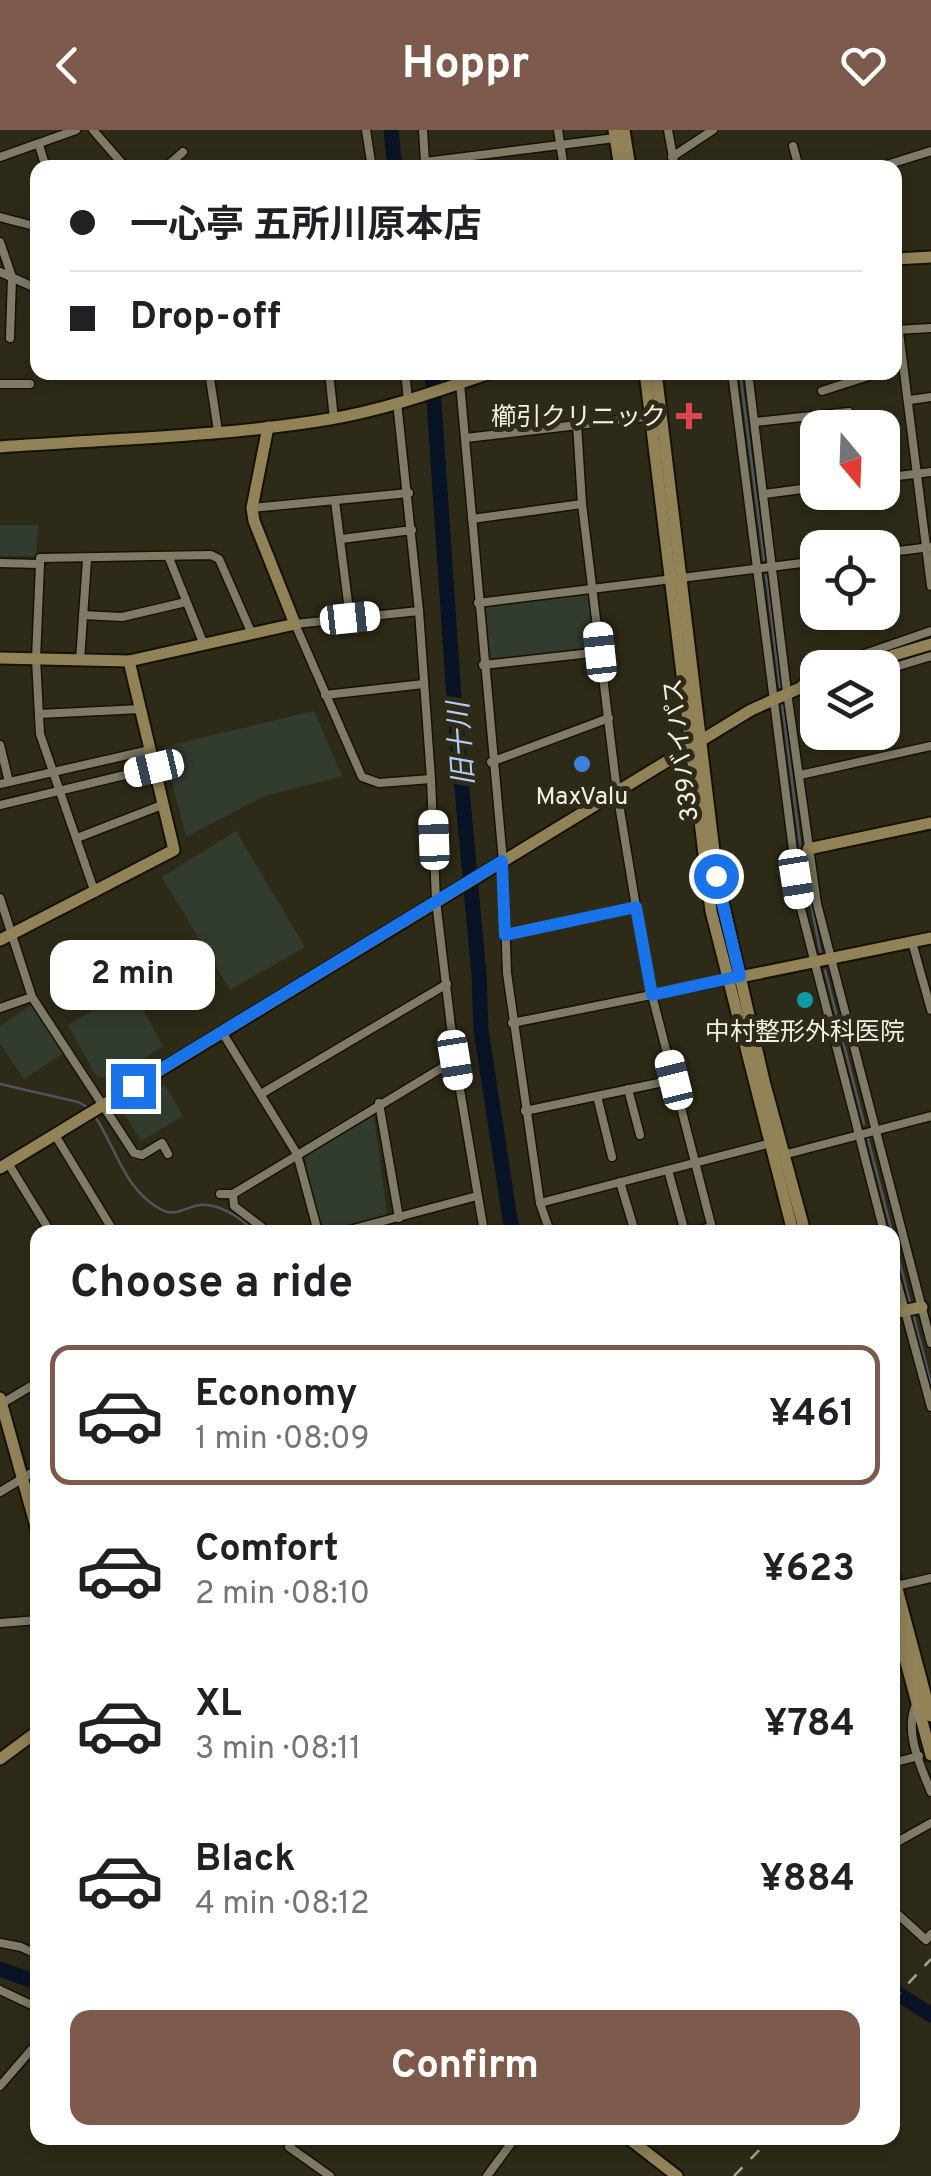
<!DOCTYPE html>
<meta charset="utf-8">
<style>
:root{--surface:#fff;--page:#f6f6f6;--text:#202124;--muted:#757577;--line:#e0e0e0;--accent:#7e5a4d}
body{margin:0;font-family:Overpass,"Noto Sans JP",sans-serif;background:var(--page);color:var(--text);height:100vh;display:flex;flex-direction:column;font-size:38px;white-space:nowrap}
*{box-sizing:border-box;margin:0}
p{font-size:32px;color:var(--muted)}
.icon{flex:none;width:55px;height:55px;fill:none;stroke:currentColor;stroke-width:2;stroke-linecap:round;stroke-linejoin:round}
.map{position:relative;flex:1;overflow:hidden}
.drawer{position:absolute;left:30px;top:1095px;width:870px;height:920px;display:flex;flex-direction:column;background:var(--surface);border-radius:20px;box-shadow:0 5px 15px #0003}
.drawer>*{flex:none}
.top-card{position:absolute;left:30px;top:30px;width:872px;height:220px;border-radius:20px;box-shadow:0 5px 15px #0003;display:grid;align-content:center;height:220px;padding:0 40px;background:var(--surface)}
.needle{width:65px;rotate:161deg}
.controls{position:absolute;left:800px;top:280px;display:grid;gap:20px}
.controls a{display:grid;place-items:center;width:100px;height:100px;border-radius:20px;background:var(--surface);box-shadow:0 5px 15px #0003;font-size:50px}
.end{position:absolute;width:45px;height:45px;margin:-22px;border:12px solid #1a73e8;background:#fff;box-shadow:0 0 0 5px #fff}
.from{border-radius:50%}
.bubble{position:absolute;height:70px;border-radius:20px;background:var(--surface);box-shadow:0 5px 15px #0003;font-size:32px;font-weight:700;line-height:70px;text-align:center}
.car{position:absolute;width:30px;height:60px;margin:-30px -15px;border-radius:12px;box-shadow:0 0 8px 2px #0007;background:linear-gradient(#fff 24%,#345 0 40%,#fff 0 76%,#345 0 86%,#fff 0)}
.top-card b{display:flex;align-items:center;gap:35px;height:95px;font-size:38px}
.top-card b+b{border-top:2px solid var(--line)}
.top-card i{width:25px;height:25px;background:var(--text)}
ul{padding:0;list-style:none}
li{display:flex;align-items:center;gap:30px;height:140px;margin:0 20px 15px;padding:0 20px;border:5px solid transparent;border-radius:20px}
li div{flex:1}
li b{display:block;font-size:38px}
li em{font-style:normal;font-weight:700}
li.on{border-color:var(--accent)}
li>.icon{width:90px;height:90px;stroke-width:1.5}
h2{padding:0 40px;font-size:45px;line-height:120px}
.action{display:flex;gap:20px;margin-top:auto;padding:20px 40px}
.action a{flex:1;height:115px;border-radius:20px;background:var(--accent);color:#fff;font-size:40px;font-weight:700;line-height:115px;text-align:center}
header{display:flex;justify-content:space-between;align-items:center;height:130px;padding:0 40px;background:var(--accent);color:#fff;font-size:45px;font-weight:700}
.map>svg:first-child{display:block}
</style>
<header><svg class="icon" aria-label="back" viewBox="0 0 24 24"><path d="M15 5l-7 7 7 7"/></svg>Hoppr<svg class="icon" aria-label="heart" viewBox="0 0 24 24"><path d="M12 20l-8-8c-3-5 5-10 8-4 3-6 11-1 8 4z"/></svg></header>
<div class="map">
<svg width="931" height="2046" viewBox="0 0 931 2046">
<rect width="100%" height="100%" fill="#2d2a17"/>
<g fill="#323c2e">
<path d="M0,395H38L36,426H0Z"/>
<path d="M589,464L596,518L488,531L484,477Z"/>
<path d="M314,581L342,646L262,667L186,707L163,617Z"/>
<path d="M236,701L305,817L230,860L162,747Z"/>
<path d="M131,858L163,916L111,949L96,946L68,895Z"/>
<path d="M32,875L64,923L24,949L0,913V896Z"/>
<path d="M165,955L183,986L141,1011L122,980Z"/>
<path d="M374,986L387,1085L336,1102H318L305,1026Z"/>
</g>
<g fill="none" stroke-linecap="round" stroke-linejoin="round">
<g stroke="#4e555e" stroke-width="2.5">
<path d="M740,242L764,430"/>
<path d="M766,445L780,557"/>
<path d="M782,573L802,729L821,825"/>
<path d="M825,840L864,994"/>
<path d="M0,954L78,972L89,978"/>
<path d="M94,985C116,1017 125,1062 162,1080C175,1087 186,1077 200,1075C220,1073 242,1089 255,1102"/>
<path d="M868,1009L910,1172"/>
<path d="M914,1187L931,1254"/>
</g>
<g stroke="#081325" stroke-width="15">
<path d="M391,0L395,38"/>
<path d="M432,242L455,583L479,845L481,900L512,1102"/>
<path d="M0,1839L38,1853"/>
<path d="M892,1860L931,1885"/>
</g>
<defs>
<g id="street">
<path d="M93,0L126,38"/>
<path d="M366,0L372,38"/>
<path d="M423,0L425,32L615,8"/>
<path d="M558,0L564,38"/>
<path d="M668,0L675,38"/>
<path d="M39,15L46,38"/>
<path d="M793,16L799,38"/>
<path d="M0,27L76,0"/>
<path d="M672,27L713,0"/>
<path d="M165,38L183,22"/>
<path d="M877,38L931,21"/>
<path d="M0,87L38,97"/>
<path d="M0,112L12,147L10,208"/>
<path d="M0,142L38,159"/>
<path d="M896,200L931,198"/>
<path d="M899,202L931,456"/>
<path d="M209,242L218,301"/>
<path d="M329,242L334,289"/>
<path d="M405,242L408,270"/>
<path d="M459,242L503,731L507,843L540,1073L550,1102"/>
<path d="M732,242L800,775L884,1102"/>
<path d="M748,242L787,562L817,774L931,1213"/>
<path d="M210,245L241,243"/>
<path d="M0,254H30"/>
<path d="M822,261L881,242"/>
<path d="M910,270L931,267"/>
<path d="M397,272L419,481L431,649L436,771L455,930L484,1102"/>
<path d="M755,292L849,282L850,298"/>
<path d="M577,294L582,374L617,662L636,777L652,865L713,1102"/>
<path d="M466,308L655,286"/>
<path d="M882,348L931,342"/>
<path d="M764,364L818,357"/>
<path d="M335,371L350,488"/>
<path d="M252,378L409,363"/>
<path d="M472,389L582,374"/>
<path d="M341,409L412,400"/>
<path d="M882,423L931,417"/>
<path d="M169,428L204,515"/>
<path d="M0,433L40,434V428L211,425L219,429L252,504"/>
<path d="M40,434L36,529L40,604L95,763"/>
<path d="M478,473L818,431"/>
<path d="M419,481L295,494L362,647L379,653L431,649"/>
<path d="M83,485L122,487L186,472"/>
<path d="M80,530L87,430"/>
<path d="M483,535L600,522"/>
<path d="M824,538L931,501"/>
<path d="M882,541L931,526"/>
<path d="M802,554L818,541"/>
<path d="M325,565L424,554"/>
<path d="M39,584L141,579"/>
<path d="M0,615L9,652"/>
<path d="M491,632L609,588"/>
<path d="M800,645L931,616"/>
<path d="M0,654L150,620"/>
<path d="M0,675L154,638"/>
<path d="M77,708L162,675"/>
<path d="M0,768L32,867L134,1023L142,1025L162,1013L168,1024"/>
<path d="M505,805L636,777"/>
<path d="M912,812L931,880"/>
<path d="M0,878L32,867"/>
<path d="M512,893L726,850"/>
<path d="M222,902L297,1024L318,1102"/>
<path d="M628,959L640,1005"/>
<path d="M261,964L447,854"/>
<path d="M597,966L612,1027"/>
<path d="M379,973L399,1088"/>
<path d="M525,981L673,950"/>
<path d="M55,1005L114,1102"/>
<path d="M783,1025L931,986"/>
<path d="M8,1033L46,1095"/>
<path d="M668,1040L685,1102"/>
<path d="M620,1052L635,1102"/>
<path d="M220,1064H233L234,1076L268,1102"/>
<path d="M233,1064L455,930"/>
<path d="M540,1073L771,1013"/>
<path d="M342,1102L477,1066"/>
<path d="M692,1102L711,1097"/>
<path d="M892,1133L931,1277"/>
<path d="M1,1274L38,1252"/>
<path d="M0,1362L38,1339"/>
<path d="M892,1457L931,1448"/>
<path d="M0,1493L38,1490"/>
<path d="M917,1573C903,1599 920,1635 931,1662"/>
<path d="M892,1633L919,1626"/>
<path d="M892,1715L931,1693"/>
<path d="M892,1779L926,1810L931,1804"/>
<path d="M0,1813L21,1817L38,1825"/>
<path d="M0,1860L38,1878"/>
<path d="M0,1956L38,1912"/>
<path d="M295,2008L289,2017L330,2046"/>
<path d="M487,2046L515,2008"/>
</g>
<g id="secondary">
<path d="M614,0L620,38"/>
<path d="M624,0L630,38"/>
<path d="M895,129L931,127"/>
<path d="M645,242L711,781L793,1102"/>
<path d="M656,242L717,746L764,951L805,1102"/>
<path d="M0,317C110,309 221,307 330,289C385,280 440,260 493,242"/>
<path d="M0,528L129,531L295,494L254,391L252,378L268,297"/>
<path d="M851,538L931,514"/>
<path d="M808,719L931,693"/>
<path d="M0,810L174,720L129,531"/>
<path d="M735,848L931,808"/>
<path d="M0,1038L751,580L818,550"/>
<path d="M892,1183L922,1177"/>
<path d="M0,1268L38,1404"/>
<path d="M892,1440L931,1586"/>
<path d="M892,1480L931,1625"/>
<path d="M0,1629L38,1601"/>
<path d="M628,2008L677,2046"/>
</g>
</defs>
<use href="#street" stroke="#161202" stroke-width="11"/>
<use href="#secondary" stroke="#161202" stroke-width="15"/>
<use href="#street" stroke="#7f7b66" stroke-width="8"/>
<use href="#secondary" stroke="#928258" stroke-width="11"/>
<g stroke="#a7a596" stroke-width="2.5" stroke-dasharray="12 12" stroke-linecap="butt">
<path d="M892,1871L931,1829"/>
<path d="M734,2046L771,2008"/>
</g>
</g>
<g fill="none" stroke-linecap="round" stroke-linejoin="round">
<path stroke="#1a73e8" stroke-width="12" d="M133,956L502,731L505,805L636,777L652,865L740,846L716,746"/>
</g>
<path fill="#e0444e" stroke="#2d2a17" stroke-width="4" d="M684 271h10v10h10v10h-10v10h-10v-10h-10v-10h10z"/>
<circle fill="#3f7fe0" stroke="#2d2a17" stroke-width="4" cx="582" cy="634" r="10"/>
<circle fill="#0f9aa8" stroke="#2d2a17" stroke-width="4" cx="805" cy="870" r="10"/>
<g text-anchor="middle" stroke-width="10" stroke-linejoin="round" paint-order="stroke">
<g font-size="25" fill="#f2f0e4" stroke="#2d2a17">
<text x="666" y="295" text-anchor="end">櫛引クリニック</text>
<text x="582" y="674">MaxValu</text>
<text x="805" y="910">中村整形外科医院</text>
</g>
<g font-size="25" fill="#f2f0e4" stroke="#2d2a17">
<text transform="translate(680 620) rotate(-97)" y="9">339バイパス</text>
</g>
<g font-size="28" font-style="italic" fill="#b2cefb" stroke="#2d2a17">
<text transform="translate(460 614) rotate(-94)" y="10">旧十川</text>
</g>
</g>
</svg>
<div class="controls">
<a><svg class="needle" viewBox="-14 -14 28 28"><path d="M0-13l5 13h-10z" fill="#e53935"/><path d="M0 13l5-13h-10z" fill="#757577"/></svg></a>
<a><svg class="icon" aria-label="locate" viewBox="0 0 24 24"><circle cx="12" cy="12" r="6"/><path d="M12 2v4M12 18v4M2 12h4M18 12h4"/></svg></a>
<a><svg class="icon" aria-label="layers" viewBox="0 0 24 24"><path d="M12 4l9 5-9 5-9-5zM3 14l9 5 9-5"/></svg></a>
</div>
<i class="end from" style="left:716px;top:746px"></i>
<i class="end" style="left:133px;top:956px"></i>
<div class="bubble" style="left:50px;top:810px;width:165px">2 min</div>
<i class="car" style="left:350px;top:488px;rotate:84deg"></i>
<i class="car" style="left:600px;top:522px;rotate:354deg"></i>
<i class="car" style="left:154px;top:638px;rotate:257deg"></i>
<i class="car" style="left:434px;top:710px;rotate:358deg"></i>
<i class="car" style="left:796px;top:749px;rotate:171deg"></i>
<i class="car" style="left:455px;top:930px;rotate:171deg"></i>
<i class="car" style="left:674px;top:950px;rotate:346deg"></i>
<div class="top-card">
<b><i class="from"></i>一心亭 五所川原本店</b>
<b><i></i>Drop-off</b>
</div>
<section class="drawer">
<h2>Choose a ride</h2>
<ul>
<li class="on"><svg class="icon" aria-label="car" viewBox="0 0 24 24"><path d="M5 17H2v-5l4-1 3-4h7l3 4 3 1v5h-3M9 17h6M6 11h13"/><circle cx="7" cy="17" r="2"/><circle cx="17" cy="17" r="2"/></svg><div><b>Economy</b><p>1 min · 08:09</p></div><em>¥461</em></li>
<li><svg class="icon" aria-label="car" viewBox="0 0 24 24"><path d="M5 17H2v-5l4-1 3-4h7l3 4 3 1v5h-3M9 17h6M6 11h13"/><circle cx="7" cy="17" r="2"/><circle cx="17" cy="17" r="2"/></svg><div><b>Comfort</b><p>2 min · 08:10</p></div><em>¥623</em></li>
<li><svg class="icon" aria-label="car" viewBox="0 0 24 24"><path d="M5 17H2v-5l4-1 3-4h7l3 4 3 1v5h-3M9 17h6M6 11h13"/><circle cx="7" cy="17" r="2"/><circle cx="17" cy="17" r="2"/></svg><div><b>XL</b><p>3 min · 08:11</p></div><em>¥784</em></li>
<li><svg class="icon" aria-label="car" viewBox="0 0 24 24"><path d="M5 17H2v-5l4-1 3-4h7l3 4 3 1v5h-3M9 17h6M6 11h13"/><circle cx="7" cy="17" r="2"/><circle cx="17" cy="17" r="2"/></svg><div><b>Black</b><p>4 min · 08:12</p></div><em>¥884</em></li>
</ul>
<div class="action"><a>Confirm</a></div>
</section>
</div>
